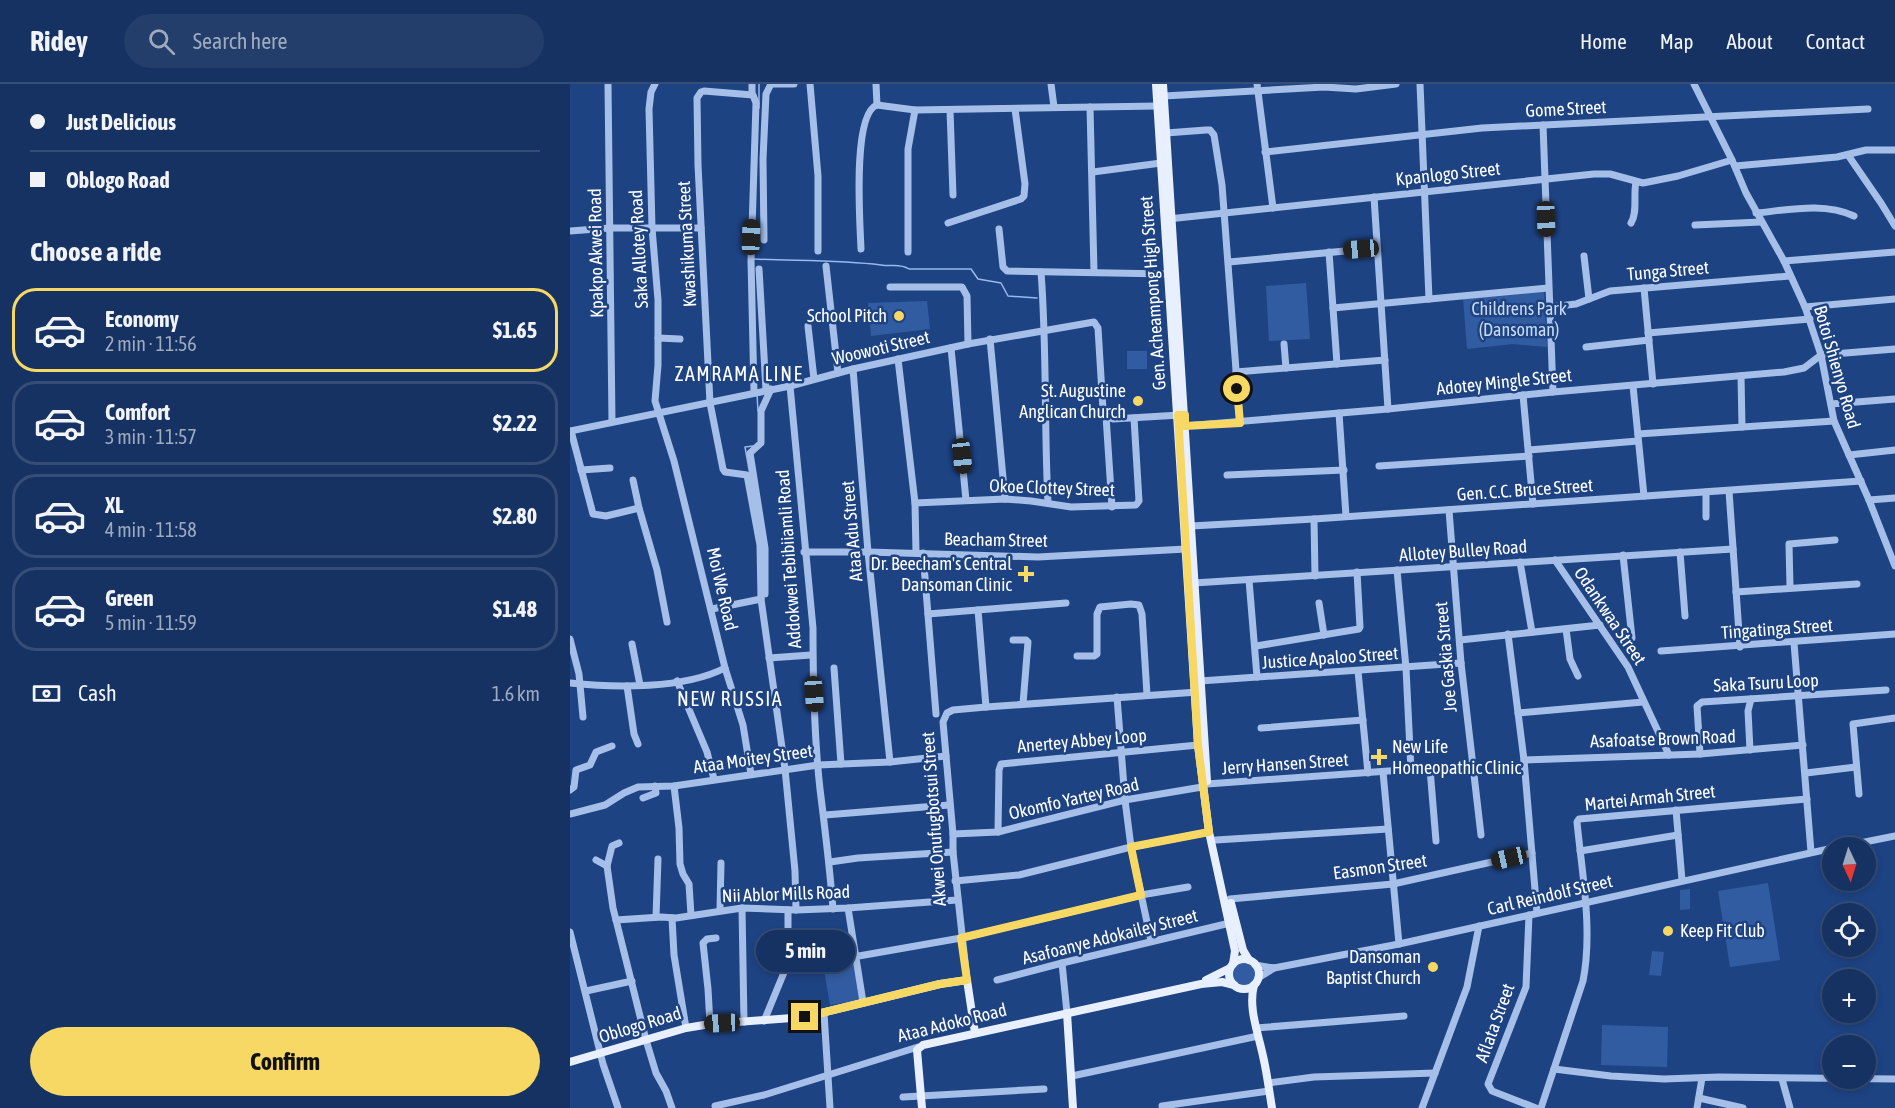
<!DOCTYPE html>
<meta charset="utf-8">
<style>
:root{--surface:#163262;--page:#233e6b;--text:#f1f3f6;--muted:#9eaabe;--line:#354d77;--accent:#f8d864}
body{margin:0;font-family:"Asap Condensed",sans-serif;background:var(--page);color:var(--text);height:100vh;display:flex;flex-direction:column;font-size:22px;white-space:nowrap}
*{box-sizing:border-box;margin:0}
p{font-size:20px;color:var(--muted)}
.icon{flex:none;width:33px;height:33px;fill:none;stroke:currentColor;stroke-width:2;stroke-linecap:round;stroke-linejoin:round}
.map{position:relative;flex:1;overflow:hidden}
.side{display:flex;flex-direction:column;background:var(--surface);width:570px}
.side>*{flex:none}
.banner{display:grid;align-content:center;height:132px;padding:0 30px;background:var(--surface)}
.needle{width:39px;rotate:176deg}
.buttons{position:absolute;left:1252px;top:753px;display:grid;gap:12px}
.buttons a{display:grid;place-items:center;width:54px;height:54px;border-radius:50%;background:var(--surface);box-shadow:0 3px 9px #0003,0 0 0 2px var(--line);font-size:30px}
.end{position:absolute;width:27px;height:27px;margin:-14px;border:8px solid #f8d864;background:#111;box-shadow:0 0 0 3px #111}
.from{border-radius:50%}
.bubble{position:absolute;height:42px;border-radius:21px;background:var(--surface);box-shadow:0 3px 9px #0003,0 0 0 2px var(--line);font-size:20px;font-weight:700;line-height:42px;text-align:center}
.car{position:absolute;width:18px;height:36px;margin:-18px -9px;border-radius:8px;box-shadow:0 0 4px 2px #0007;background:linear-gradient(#222 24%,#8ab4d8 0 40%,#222 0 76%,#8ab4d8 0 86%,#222 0)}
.banner b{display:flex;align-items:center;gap:21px;height:57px;font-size:22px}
.banner b+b{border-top:2px solid var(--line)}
.banner i{width:15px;height:15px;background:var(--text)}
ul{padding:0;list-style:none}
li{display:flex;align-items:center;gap:18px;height:84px;margin:0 12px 9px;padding:0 18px;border:3px solid var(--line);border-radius:24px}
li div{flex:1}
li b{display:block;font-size:22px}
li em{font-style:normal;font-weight:700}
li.selected{border-color:var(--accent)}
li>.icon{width:54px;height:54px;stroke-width:1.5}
h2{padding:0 30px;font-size:27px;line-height:72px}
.pay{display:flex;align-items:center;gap:15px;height:66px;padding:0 30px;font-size:22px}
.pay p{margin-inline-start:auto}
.primary-button{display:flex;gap:12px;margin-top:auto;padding:12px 30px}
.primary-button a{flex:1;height:69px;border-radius:36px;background:var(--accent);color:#111;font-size:24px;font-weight:700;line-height:69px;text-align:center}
header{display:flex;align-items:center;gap:36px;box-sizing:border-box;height:84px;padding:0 30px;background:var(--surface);border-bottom:2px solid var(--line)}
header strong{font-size:28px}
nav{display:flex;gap:33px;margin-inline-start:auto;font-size:21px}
.search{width:420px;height:54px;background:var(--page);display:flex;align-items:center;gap:15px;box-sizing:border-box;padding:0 21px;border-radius:33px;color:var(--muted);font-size:22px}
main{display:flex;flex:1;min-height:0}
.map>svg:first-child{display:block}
</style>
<header>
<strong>Ridey</strong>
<div class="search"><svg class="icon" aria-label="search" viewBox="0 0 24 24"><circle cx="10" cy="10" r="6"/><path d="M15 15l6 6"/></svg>Search here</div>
<nav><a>Home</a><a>Map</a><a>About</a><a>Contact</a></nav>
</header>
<main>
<section class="side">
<div class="banner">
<b><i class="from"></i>Just Delicious</b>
<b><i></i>Oblogo Road</b>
</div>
<h2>Choose a ride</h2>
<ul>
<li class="selected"><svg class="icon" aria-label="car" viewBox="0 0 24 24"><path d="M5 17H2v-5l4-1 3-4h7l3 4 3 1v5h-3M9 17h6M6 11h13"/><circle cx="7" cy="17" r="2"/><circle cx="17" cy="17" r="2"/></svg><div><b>Economy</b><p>2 min · 11:56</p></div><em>$1.65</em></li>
<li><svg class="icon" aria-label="car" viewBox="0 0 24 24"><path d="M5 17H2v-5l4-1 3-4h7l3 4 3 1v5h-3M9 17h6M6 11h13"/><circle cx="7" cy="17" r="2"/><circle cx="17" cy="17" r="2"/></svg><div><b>Comfort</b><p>3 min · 11:57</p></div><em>$2.22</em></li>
<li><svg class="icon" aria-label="car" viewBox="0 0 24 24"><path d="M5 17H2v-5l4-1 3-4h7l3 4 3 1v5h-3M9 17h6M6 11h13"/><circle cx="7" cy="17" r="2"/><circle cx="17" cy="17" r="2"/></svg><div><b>XL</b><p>4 min · 11:58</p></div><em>$2.80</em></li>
<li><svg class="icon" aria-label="car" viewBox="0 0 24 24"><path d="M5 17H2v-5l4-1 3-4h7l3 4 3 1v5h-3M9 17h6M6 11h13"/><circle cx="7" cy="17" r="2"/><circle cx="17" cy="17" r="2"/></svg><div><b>Green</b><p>5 min · 11:59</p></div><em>$1.48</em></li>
</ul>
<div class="pay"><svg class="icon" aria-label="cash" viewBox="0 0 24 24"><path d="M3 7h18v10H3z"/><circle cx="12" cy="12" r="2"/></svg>Cash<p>1.6 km</p></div>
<div class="primary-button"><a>Confirm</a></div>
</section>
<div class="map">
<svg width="1325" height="1024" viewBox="0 0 1325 1024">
<rect width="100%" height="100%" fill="#1e4383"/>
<g fill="#325ca1">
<path d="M736,199L740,255L699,257L696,202Z"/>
<path d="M974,207L977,263L943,260L897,265L893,214Z"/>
<path d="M357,217L360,245L301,252L298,219Z"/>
<rect x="557" y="267" width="20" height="18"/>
<path d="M1198,799L1210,876L1160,883L1148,807Z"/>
<path d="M1120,805V825L1110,826V806Z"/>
<path d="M1082,867L1094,868L1091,892L1079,891Z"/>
<path d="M284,874L291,916L260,921L253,880Z"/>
<circle cx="674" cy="890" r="13"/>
<path d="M1032,941L1098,943L1097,983L1031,981Z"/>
</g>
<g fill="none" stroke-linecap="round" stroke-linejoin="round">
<g stroke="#98b9eb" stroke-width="1.5">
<path d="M189,0V24"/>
<path d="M184,175C226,177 269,176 311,181C321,183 330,179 339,185H401L408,195L431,199L438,212L467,214"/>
<path d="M187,310L188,327"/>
<path d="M180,391L175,363L183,362"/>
</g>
<g stroke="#a5bfe9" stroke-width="7">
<path d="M38,0L42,338"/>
<path d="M85,0L81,8L79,25L82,144L88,216V281L85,317L104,377L155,584L173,641L181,690"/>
<path d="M201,0H224"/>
<path d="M240,0L248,92V167"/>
<path d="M306,0L307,21"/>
<path d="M481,0L484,23"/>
<path d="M687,0L703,124"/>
<path d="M850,0L859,215"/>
<path d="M1124,0L1162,76L1176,109L1214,177L1235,223L1251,271L1264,337L1299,416L1325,482"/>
<path d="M182,11V0"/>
<path d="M594,12L754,3L786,5L826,0"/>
<path d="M307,21L345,26L588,22"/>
<path d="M520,23L524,188"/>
<path d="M380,26L383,111"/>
<path d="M973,41L983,308"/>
<path d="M596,49L636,46H640L644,51L652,101L670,339"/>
<path d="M695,68L912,44L1298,25"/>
<path d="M1278,71L1311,119L1325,142"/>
<path d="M1165,82L1267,73L1296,66H1325"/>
<path d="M523,88L591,79"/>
<path d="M804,113L818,325"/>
<path d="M1186,129C1218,126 1254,118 1284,132"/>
<path d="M598,135L1024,90H1040L1073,99L1108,92L1162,76"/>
<path d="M378,139L451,115L454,112L455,100L445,25"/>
<path d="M1061,139C1068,128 1063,111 1066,98"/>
<path d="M1125,141L1191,138"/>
<path d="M429,145L433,183L437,187L597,190"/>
<path d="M0,147L40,144H131"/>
<path d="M194,156L193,75L196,10L201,0"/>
<path d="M291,165C290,139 282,30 307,21"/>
<path d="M338,168V65L345,26"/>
<path d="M759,168L767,280"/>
<path d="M1014,172L1019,215"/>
<path d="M1214,177L1325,168"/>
<path d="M659,178L807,164"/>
<path d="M256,182L268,289"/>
<path d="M189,185L196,306"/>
<path d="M471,188C477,265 474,342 478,419"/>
<path d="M320,203H392L397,212L398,260"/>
<path d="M1074,204L1083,300"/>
<path d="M980,223L1006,220L1040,207L1220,192"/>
<path d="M1235,223L1325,215"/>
<path d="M763,224L978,204"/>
<path d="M238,242L244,295"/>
<path d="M1078,249L1240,235"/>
<path d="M88,254L110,255"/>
<path d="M420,255L435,415"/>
<path d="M714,260L716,284"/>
<path d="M1016,263L1079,256"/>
<path d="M381,264L396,416"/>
<path d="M328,275L345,419L346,469"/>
<path d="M283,285L298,468L320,678"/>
<path d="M666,288L815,276"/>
<path d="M1171,292L1172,343"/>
<path d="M220,302L243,544C243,597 244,652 250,705C255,745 260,785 263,825"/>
<path d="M1063,302L1074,412"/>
<path d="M184,308L181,176L186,19L183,11L134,7L131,8L127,14L128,81L140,319L153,385L155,388L177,391L190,461L191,515"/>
<path d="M953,311L963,420"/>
<path d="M1261,320L1325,315"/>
<path d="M769,329L776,432"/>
<path d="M536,332L543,335L610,331"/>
<path d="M615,342L818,325L983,308L1214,288L1234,284L1251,271L1325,265"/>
<path d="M0,347L220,302L283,285L398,260L524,238L528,244L533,326L536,332L542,423"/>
<path d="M1,347L23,430L36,432L69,424"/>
<path d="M1068,350L1264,337"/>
<path d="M959,366L1068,357"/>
<path d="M1279,371L1325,366"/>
<path d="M809,382L959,372"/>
<path d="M11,386L40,384"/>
<path d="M657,391L774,386"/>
<path d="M63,396L69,424L87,486L97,538"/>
<path d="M1159,407L1170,563"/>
<path d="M1136,408V433"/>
<path d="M1299,416L1325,414"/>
<path d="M345,419L435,415L461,417L501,423L566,421L569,417L564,334"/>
<path d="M879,426L891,579L911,751"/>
<path d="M744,435L745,492"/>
<path d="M621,442L744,435L1291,397"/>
<path d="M234,468H298L468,473L616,465"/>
<path d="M1110,468L1115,532"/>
<path d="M353,469L366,630"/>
<path d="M1053,471L1062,554"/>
<path d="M985,476L1058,583L1099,671"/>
<path d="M950,478L962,548"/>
<path d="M827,486L836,584L841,686"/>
<path d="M679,496L687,593"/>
<path d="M624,499L1163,465"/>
<path d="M1220,503L1219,460L1265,456"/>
<path d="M1166,508L1287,500"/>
<path d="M195,510V464L180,369L191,359V327L201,305"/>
<path d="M749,519L754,551"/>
<path d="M142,525L191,515L215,685L225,787L226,826"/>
<path d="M408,526L416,623"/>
<path d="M358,530L496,519"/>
<path d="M996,545L1000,575L1008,592"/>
<path d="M938,550L954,676L967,829"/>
<path d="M0,555L9,590L13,633"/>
<path d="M443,556H456L458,558L453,620"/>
<path d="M890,556L1030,541"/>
<path d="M1224,559L1241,768"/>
<path d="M62,560L70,601"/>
<path d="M686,562L789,545L790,543L787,488"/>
<path d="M1091,567L1325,550"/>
<path d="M507,572H524L527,570V530L530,523L561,520L569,521L572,530L577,611"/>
<path d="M199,574L241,571"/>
<path d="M264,584L271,680"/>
<path d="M788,587L798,689"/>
<path d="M107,597L137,668L144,695"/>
<path d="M630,597L891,579"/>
<path d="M0,599C45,604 114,605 155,584"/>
<path d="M57,602L64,650L68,660"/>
<path d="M547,613L555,716L561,763L581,857"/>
<path d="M948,629L1073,618"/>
<path d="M691,644L793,636"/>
<path d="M1180,666L1178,627L1181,615"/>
<path d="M1130,670L1127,622L1132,618L1316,606"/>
<path d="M954,676L1130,670L1233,661"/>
<path d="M860,685L866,757"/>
<path d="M813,688L829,860"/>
<path d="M1236,689L1286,683"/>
<path d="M637,700L902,681"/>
<path d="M104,702L109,744L110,780L113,790L119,800L121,831"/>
<path d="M0,706L4,703L6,686L20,681L26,668L42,662"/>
<path d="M1289,710L1283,640L1325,634"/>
<path d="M73,714L86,709L85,702"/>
<path d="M1106,726L1112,796"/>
<path d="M0,730L35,721L54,709L68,703L104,702L248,681L320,678L376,672"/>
<path d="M255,731L379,721"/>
<path d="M428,748L429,686L431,680L628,661"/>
<path d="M383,750L428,748L555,716L632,703"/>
<path d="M646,756L818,745"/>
<path d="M49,759L42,762L37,782L43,824L76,956L86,989L96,1007L102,1024"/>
<path d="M1265,764L1325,752"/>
<path d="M1010,767L1108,751"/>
<path d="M26,776L37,782"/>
<path d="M260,778L288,774L383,768"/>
<path d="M385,797L449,791L561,763L639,748"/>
<path d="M660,815L823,800L962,769"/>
<path d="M172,824L174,938"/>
<path d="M278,824L293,918"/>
<path d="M150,826L151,779"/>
<path d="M959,831L956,903L918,1000L922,1007L966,1024"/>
<path d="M86,833L88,775"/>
<path d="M102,834L104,871L116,944"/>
<path d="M46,836L91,833L106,834L172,824L226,826L278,824L387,816"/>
<path d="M0,848L33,980L48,1024"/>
<path d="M266,876L391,854L571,811L618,803"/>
<path d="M492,879L497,929"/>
<path d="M213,880L218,854V826"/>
<path d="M685,881L704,884L829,860L1263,764"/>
<path d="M688,894L704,884"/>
<path d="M397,896L383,768V750L373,638L377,629L383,626L416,623L628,608"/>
<path d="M427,896L492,879L660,839"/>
<path d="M16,907L62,897"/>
<path d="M254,929L260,1024"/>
<path d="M194,937L215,886L214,878"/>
<path d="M140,940L138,905L133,859L137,855L146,854"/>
<path d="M686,944L834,932"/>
<path d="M984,985L1041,992L1094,995L1149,993L1325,995"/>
<path d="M502,992L688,952"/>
<path d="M1212,995L1220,1024"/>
<path d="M698,999L744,993L865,989"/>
<path d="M333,1013L474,1005"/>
<path d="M1129,1014L1173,1024"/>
<path d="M145,1022L194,1011L348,963"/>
<path d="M592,1022L699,1007"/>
<path d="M852,1024L897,903L909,842"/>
<path d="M971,1024L1013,897C1023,846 1012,790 1007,738L1009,735L1237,715"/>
<path d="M1127,1024L1132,994"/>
</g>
<g stroke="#e8effe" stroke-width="8">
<path d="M586,0L628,661L639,748L665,867L663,880"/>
<path d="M593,0L637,697"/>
<path d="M661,819L673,866L679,876"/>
<circle cx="674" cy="890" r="15"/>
<path d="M636,896L660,884"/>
<path d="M684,901C678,924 688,948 693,972C697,989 699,1006 702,1024"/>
<path d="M497,929L503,1024"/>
<path d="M0,978L116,944L140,940L235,933L370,900L397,896L405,949"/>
<path d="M352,1024L347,966L353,961L631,900L652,898L664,901"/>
</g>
</g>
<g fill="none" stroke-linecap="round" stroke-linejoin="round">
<path stroke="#f8d864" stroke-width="8" d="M235,933L370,900L397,896L391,854L571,811L561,763L639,748L628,661L608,331H615V342L670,339L667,305"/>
</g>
<g fill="#f8d864" stroke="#1e4383" stroke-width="2">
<circle cx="329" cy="232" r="6"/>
<circle cx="568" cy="317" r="6"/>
<path d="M453 481h6v6h6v6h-6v6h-6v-6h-6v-6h6z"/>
<path d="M806 664h6v6h6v6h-6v6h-6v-6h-6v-6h6z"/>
<circle cx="1098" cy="847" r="6"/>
<circle cx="863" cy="883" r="6"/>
</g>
<g text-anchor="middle" stroke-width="5" stroke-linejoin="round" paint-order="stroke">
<g font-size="18" fill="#fff" stroke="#1e4383">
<text transform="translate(996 25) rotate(-3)" y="6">Gome Street</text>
<text transform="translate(878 90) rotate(-6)" y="6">Kpanlogo Street</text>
<text transform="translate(117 160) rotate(-93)" y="6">Kwashikuma Street</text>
<text transform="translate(69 165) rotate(-93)" y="6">Saka Allotey Road</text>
<text transform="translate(26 169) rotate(-91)" y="6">Kpakpo Akwei Road</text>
<text transform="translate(1098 187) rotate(-5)" y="6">Tunga Street</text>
<text transform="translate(583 209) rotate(-94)" y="6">Gen. Acheampong High Street</text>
<text transform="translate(311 264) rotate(-13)" y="6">Woowoti Street</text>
<text transform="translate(1267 283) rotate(74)" y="6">Botoi Shienyo Road</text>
<text transform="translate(934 298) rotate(-6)" y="6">Adotey Mingle Street</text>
<text transform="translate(482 404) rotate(2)" y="6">Okoe Clottey Street</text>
<text transform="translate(955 406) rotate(-4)" y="6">Gen. C.C. Bruce Street</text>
<text transform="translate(282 447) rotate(-95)" y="6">Ataa Adu Street</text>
<text transform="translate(426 456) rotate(1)" y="6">Beacham Street</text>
<text transform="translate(893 467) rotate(-4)" y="6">Allotey Bulley Road</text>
<text transform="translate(219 475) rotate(-94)" y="6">Addokwei Tebibiiamli Road</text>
<text transform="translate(152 505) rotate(77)" y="6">Moi We Road</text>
<text transform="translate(1040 532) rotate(56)" y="6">Odankwaa Street</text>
<text transform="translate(1207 545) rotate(-4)" y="6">Tingatinga Street</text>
<text transform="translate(876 573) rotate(-95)" y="6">Joe Gaskia Street</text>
<text transform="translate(760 574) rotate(-4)" y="6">Justice Apaloo Street</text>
<text transform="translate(1196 599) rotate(-3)" y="6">Saka Tsuru Loop</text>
<text transform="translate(1093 655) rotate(-2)" y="6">Asafoatse Brown Road</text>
<text transform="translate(512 657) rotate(-5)" y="6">Anertey Abbey Loop</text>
<text transform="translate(183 675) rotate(-8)" y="6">Ataa Moitey Street</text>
<text transform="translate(715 680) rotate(-4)" y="6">Jerry Hansen Street</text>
<text transform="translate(1080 714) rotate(-6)" y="6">Martei Armah Street</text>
<text transform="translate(504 715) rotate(-13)" y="6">Okomfo Yartey Road</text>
<text transform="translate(364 735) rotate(-94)" y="6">Akwei Onufugbotsui Street</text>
<text transform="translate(810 783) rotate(-8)" y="6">Easmon Street</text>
<text transform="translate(216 810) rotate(-2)" y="6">Nii Ablor Mills Road</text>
<text transform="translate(980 811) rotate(-13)" y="6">Carl Reindolf Street</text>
<text transform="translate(540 853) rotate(-14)" y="6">Asafoanye Adokailey Street</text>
<text transform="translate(382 939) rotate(-14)" y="6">Ataa Adoko Road</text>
<text transform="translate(925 939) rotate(-70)" y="6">Aflata Street</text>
<text transform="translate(70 941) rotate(-17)" y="6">Oblogo Road</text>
</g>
<g font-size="18" fill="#c9dbf7" stroke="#1e4383">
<text x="949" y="231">Childrens Park<tspan x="949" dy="21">(Dansoman)</tspan></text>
</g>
<g font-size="18" fill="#fff" stroke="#1e4383" text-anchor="end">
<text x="317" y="238">School Pitch</text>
<text x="556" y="313">St. Augustine<tspan x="556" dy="21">Anglican Church</tspan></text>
<text x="442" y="486">Dr. Beecham's Central<tspan x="442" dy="21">Dansoman Clinic</tspan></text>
<text x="822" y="669" text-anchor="start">New Life<tspan x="822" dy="21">Homeopathic Clinic</tspan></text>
<text x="1110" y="853" text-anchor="start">Keep Fit Club</text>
<text x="851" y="879">Dansoman<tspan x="851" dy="21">Baptist Church</tspan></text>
</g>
<g font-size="20" letter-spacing="1.5" fill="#fff" stroke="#1e4383">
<text x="169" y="297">ZAMRAMA LINE</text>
<text x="160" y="622">NEW RUSSIA</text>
</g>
</g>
</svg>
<div class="buttons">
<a><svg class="needle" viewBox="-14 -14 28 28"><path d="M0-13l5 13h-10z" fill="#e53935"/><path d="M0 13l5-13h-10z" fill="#9eaabe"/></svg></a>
<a><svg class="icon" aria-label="locate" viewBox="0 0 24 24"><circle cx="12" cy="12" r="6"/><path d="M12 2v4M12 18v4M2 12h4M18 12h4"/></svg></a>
<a>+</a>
<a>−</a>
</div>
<i class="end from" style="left:667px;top:305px"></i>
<i class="end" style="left:235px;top:933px"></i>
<div class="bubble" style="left:186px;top:846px;width:99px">5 min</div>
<i class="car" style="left:976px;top:135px;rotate:178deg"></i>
<i class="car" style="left:181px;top:153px;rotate:2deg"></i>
<i class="car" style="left:791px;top:165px;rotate:265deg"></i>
<i class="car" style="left:392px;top:372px;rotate:174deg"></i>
<i class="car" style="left:244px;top:610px;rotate:176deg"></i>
<i class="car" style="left:939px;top:774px;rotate:257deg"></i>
<i class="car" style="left:152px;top:939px;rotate:267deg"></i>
</div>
</main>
